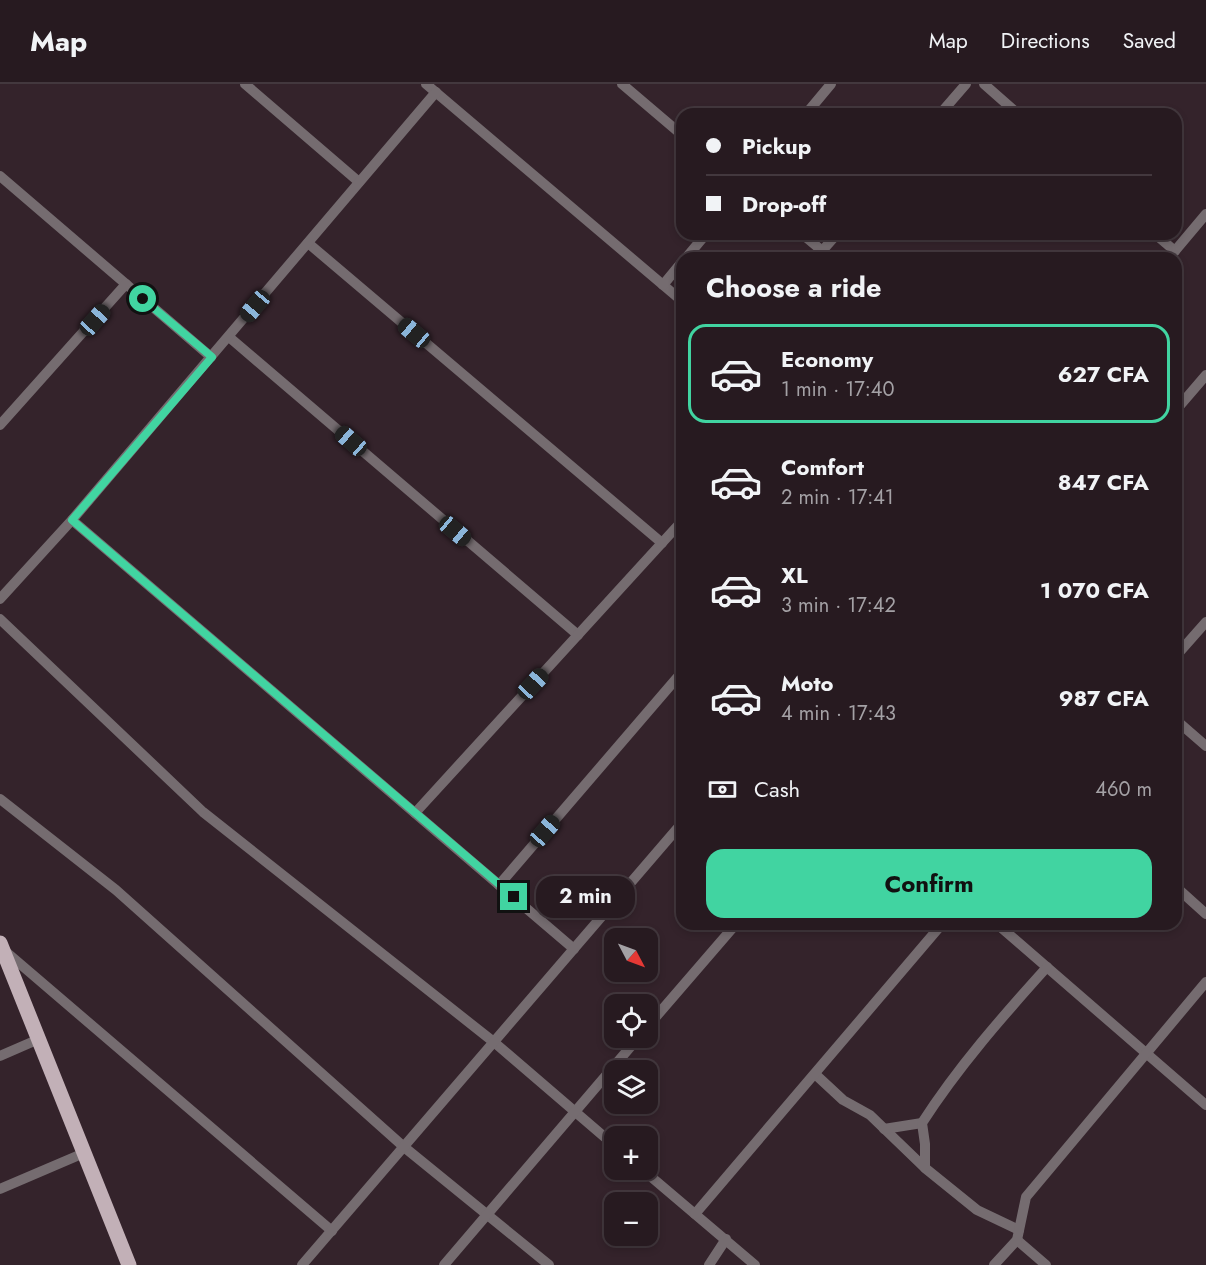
<!DOCTYPE html>
<meta charset="utf-8">
<style>
:root{--surface:#271a20;--page:#33272d;--text:#f1f3f6;--muted:#a4a1a5;--line:#43383e;--accent:#41d4a1}
body{margin:0;font-family:Jost,sans-serif;background:var(--page);color:var(--text);height:100vh;display:flex;flex-direction:column;font-size:22px;white-space:nowrap}
*{box-sizing:border-box;margin:0}
p{font-size:20px;color:var(--muted)}
.icon{flex:none;width:33px;height:33px;fill:none;stroke:currentColor;stroke-width:2;stroke-linecap:round;stroke-linejoin:round}
.map{position:relative;flex:1;overflow:hidden}
.details{position:absolute;left:676px;top:168px;width:506px;height:678px;display:flex;flex-direction:column;background:var(--surface);border-radius:18px;box-shadow:0 3px 9px #0003,0 0 0 2px var(--line)}
.details>*{flex:none}
.guide{position:absolute;left:676px;top:24px;width:506px;height:132px;border-radius:18px;box-shadow:0 3px 9px #0003,0 0 0 2px var(--line);display:grid;align-content:center;height:132px;padding:0 30px;background:var(--surface)}
.needle{width:39px;rotate:131deg}
.controls{position:absolute;left:604px;top:844px;display:grid;gap:12px}
.controls a{display:grid;place-items:center;width:54px;height:54px;border-radius:12px;background:var(--surface);box-shadow:0 3px 9px #0003,0 0 0 2px var(--line);font-size:30px}
.end{position:absolute;width:27px;height:27px;margin:-14px;border:8px solid #41d4a1;background:#111;box-shadow:0 0 0 3px #111}
.from{border-radius:50%}
.bubble{position:absolute;height:42px;border-radius:18px;background:var(--surface);box-shadow:0 3px 9px #0003,0 0 0 2px var(--line);font-size:20px;font-weight:700;line-height:42px;text-align:center}
.car{position:absolute;width:18px;height:36px;margin:-18px -9px;border-radius:8px;box-shadow:0 0 4px 2px #0007;background:linear-gradient(#222 24%,#8ab4d8 0 40%,#222 0 76%,#8ab4d8 0 86%,#222 0)}
.guide b{display:flex;align-items:center;gap:21px;height:57px;font-size:22px}
.guide b+b{border-top:2px solid var(--line)}
.guide i{width:15px;height:15px;background:var(--text)}
ul{padding:0;list-style:none}
li{display:flex;align-items:center;gap:18px;height:99px;margin:0 12px 9px;padding:0 18px;border:3px solid transparent;border-radius:18px}
li div{flex:1}
li b{display:block;font-size:22px}
li em{font-style:normal;font-weight:700}
li.current{border-color:var(--accent)}
li>.icon{width:54px;height:54px;stroke-width:1.5}
h2{padding:0 30px;font-size:27px;line-height:72px}
.pay{display:flex;align-items:center;gap:15px;height:66px;padding:0 30px;font-size:22px}
.pay p{margin-inline-start:auto}
.cta{display:flex;gap:12px;margin-top:auto;padding:12px 30px}
.cta a{flex:1;height:69px;border-radius:18px;background:var(--accent);color:#111;font-size:24px;font-weight:700;line-height:69px;text-align:center}
header{display:flex;align-items:center;gap:36px;box-sizing:border-box;height:84px;padding:0 30px;background:var(--surface);border-bottom:2px solid var(--line)}
header strong{font-size:28px}
nav{display:flex;gap:33px;margin-inline-start:auto;font-size:21px}
.map>svg:first-child{display:block}
</style>
<header>
<strong>Map</strong>
<nav><a>Map</a><a>Directions</a><a>Saved</a></nav>
</header>
<div class="map">
<svg width="1206" height="1181" viewBox="0 0 1206 1181">
<rect width="100%" height="100%" fill="#34232b"/>
<g fill="none" stroke-linecap="round" stroke-linejoin="round">
<g stroke="#756c70" stroke-width="10">
<path d="M245,0L359,98"/>
<path d="M426,0L682,217"/>
<path d="M622,0L682,51"/>
<path d="M984,0L1018,30"/>
<path d="M806,30L831,0"/>
<path d="M940,30L966,0"/>
<path d="M0,92L211,273"/>
<path d="M802,150L831,174"/>
<path d="M1155,150L1175,167"/>
<path d="M308,159L662,459"/>
<path d="M822,167L837,150"/>
<path d="M686,174L706,150"/>
<path d="M1169,174L1206,130"/>
<path d="M663,201L682,178"/>
<path d="M229,253L578,551"/>
<path d="M1176,326L1206,291"/>
<path d="M0,341L126,200"/>
<path d="M72,436L574,865"/>
<path d="M0,515L72,436L436,8"/>
<path d="M0,535L203,728L495,959L615,1062"/>
<path d="M1176,572L1206,538"/>
<path d="M1176,636L1206,662"/>
<path d="M0,715L116,806L404,1063L549,1181"/>
<path d="M415,729L682,437"/>
<path d="M499,801L682,588"/>
<path d="M1176,803L1206,830"/>
<path d="M997,840L1206,1021"/>
<path d="M5,867L332,1147"/>
<path d="M648,942L736,840"/>
<path d="M0,972L39,955"/>
<path d="M815,990L843,1016L870,1031L925,1084"/>
<path d="M884,1045L922,1039"/>
<path d="M643,1086L755,1181"/>
<path d="M0,1105L84,1069"/>
<path d="M695,1130L942,840"/>
<path d="M1019,1146L977,1126L925,1084V1060L922,1039C958,983 1002,933 1047,883"/>
<path d="M1017,1156L1046,1181"/>
<path d="M302,1181L682,739"/>
<path d="M444,1181L638,954"/>
<path d="M709,1181L726,1155"/>
<path d="M994,1181L1017,1156L1026,1113L1206,898"/>
</g>
<path stroke="#c2b0b7" stroke-width="15" d="M0,859L129,1181"/>
</g>
<g fill="none" stroke-linecap="round" stroke-linejoin="round">
<path stroke="#41d4a1" stroke-width="8" d="M143,215L212,273L72,436L514,813"/>
</g>
</svg>
<div class="controls">
<a><svg class="needle" viewBox="-14 -14 28 28"><path d="M0-13l5 13h-10z" fill="#e53935"/><path d="M0 13l5-13h-10z" fill="#a4a1a5"/></svg></a>
<a><svg class="icon" aria-label="locate" viewBox="0 0 24 24"><circle cx="12" cy="12" r="6"/><path d="M12 2v4M12 18v4M2 12h4M18 12h4"/></svg></a>
<a><svg class="icon" aria-label="layers" viewBox="0 0 24 24"><path d="M12 4l9 5-9 5-9-5zM3 14l9 5 9-5"/></svg></a>
<a>+</a>
<a>−</a>
</div>
<i class="end from" style="left:143px;top:215px"></i>
<i class="end" style="left:514px;top:813px"></i>
<div class="bubble" style="left:536px;top:792px;width:99px">2 min</div>
<i class="car" style="left:255px;top:222px;rotate:220deg"></i>
<i class="car" style="left:95px;top:236px;rotate:42deg"></i>
<i class="car" style="left:414px;top:249px;rotate:310deg"></i>
<i class="car" style="left:351px;top:357px;rotate:311deg"></i>
<i class="car" style="left:455px;top:447px;rotate:130deg"></i>
<i class="car" style="left:533px;top:600px;rotate:43deg"></i>
<i class="car" style="left:545px;top:747px;rotate:41deg"></i>
<div class="guide">
<b><i class="from"></i>Pickup</b>
<b><i></i>Drop-off</b>
</div>
<section class="details">
<h2>Choose a ride</h2>
<ul>
<li class="current"><svg class="icon" aria-label="car" viewBox="0 0 24 24"><path d="M5 17H2v-5l4-1 3-4h7l3 4 3 1v5h-3M9 17h6M6 11h13"/><circle cx="7" cy="17" r="2"/><circle cx="17" cy="17" r="2"/></svg><div><b>Economy</b><p>1 min · 17:40</p></div><em>627 CFA</em></li>
<li><svg class="icon" aria-label="car" viewBox="0 0 24 24"><path d="M5 17H2v-5l4-1 3-4h7l3 4 3 1v5h-3M9 17h6M6 11h13"/><circle cx="7" cy="17" r="2"/><circle cx="17" cy="17" r="2"/></svg><div><b>Comfort</b><p>2 min · 17:41</p></div><em>847 CFA</em></li>
<li><svg class="icon" aria-label="car" viewBox="0 0 24 24"><path d="M5 17H2v-5l4-1 3-4h7l3 4 3 1v5h-3M9 17h6M6 11h13"/><circle cx="7" cy="17" r="2"/><circle cx="17" cy="17" r="2"/></svg><div><b>XL</b><p>3 min · 17:42</p></div><em>1 070 CFA</em></li>
<li><svg class="icon" aria-label="car" viewBox="0 0 24 24"><path d="M5 17H2v-5l4-1 3-4h7l3 4 3 1v5h-3M9 17h6M6 11h13"/><circle cx="7" cy="17" r="2"/><circle cx="17" cy="17" r="2"/></svg><div><b>Moto</b><p>4 min · 17:43</p></div><em>987 CFA</em></li>
</ul>
<div class="pay"><svg class="icon" aria-label="cash" viewBox="0 0 24 24"><path d="M3 7h18v10H3z"/><circle cx="12" cy="12" r="2"/></svg>Cash<p>460 m</p></div>
<div class="cta"><a>Confirm</a></div>
</section>
</div>
